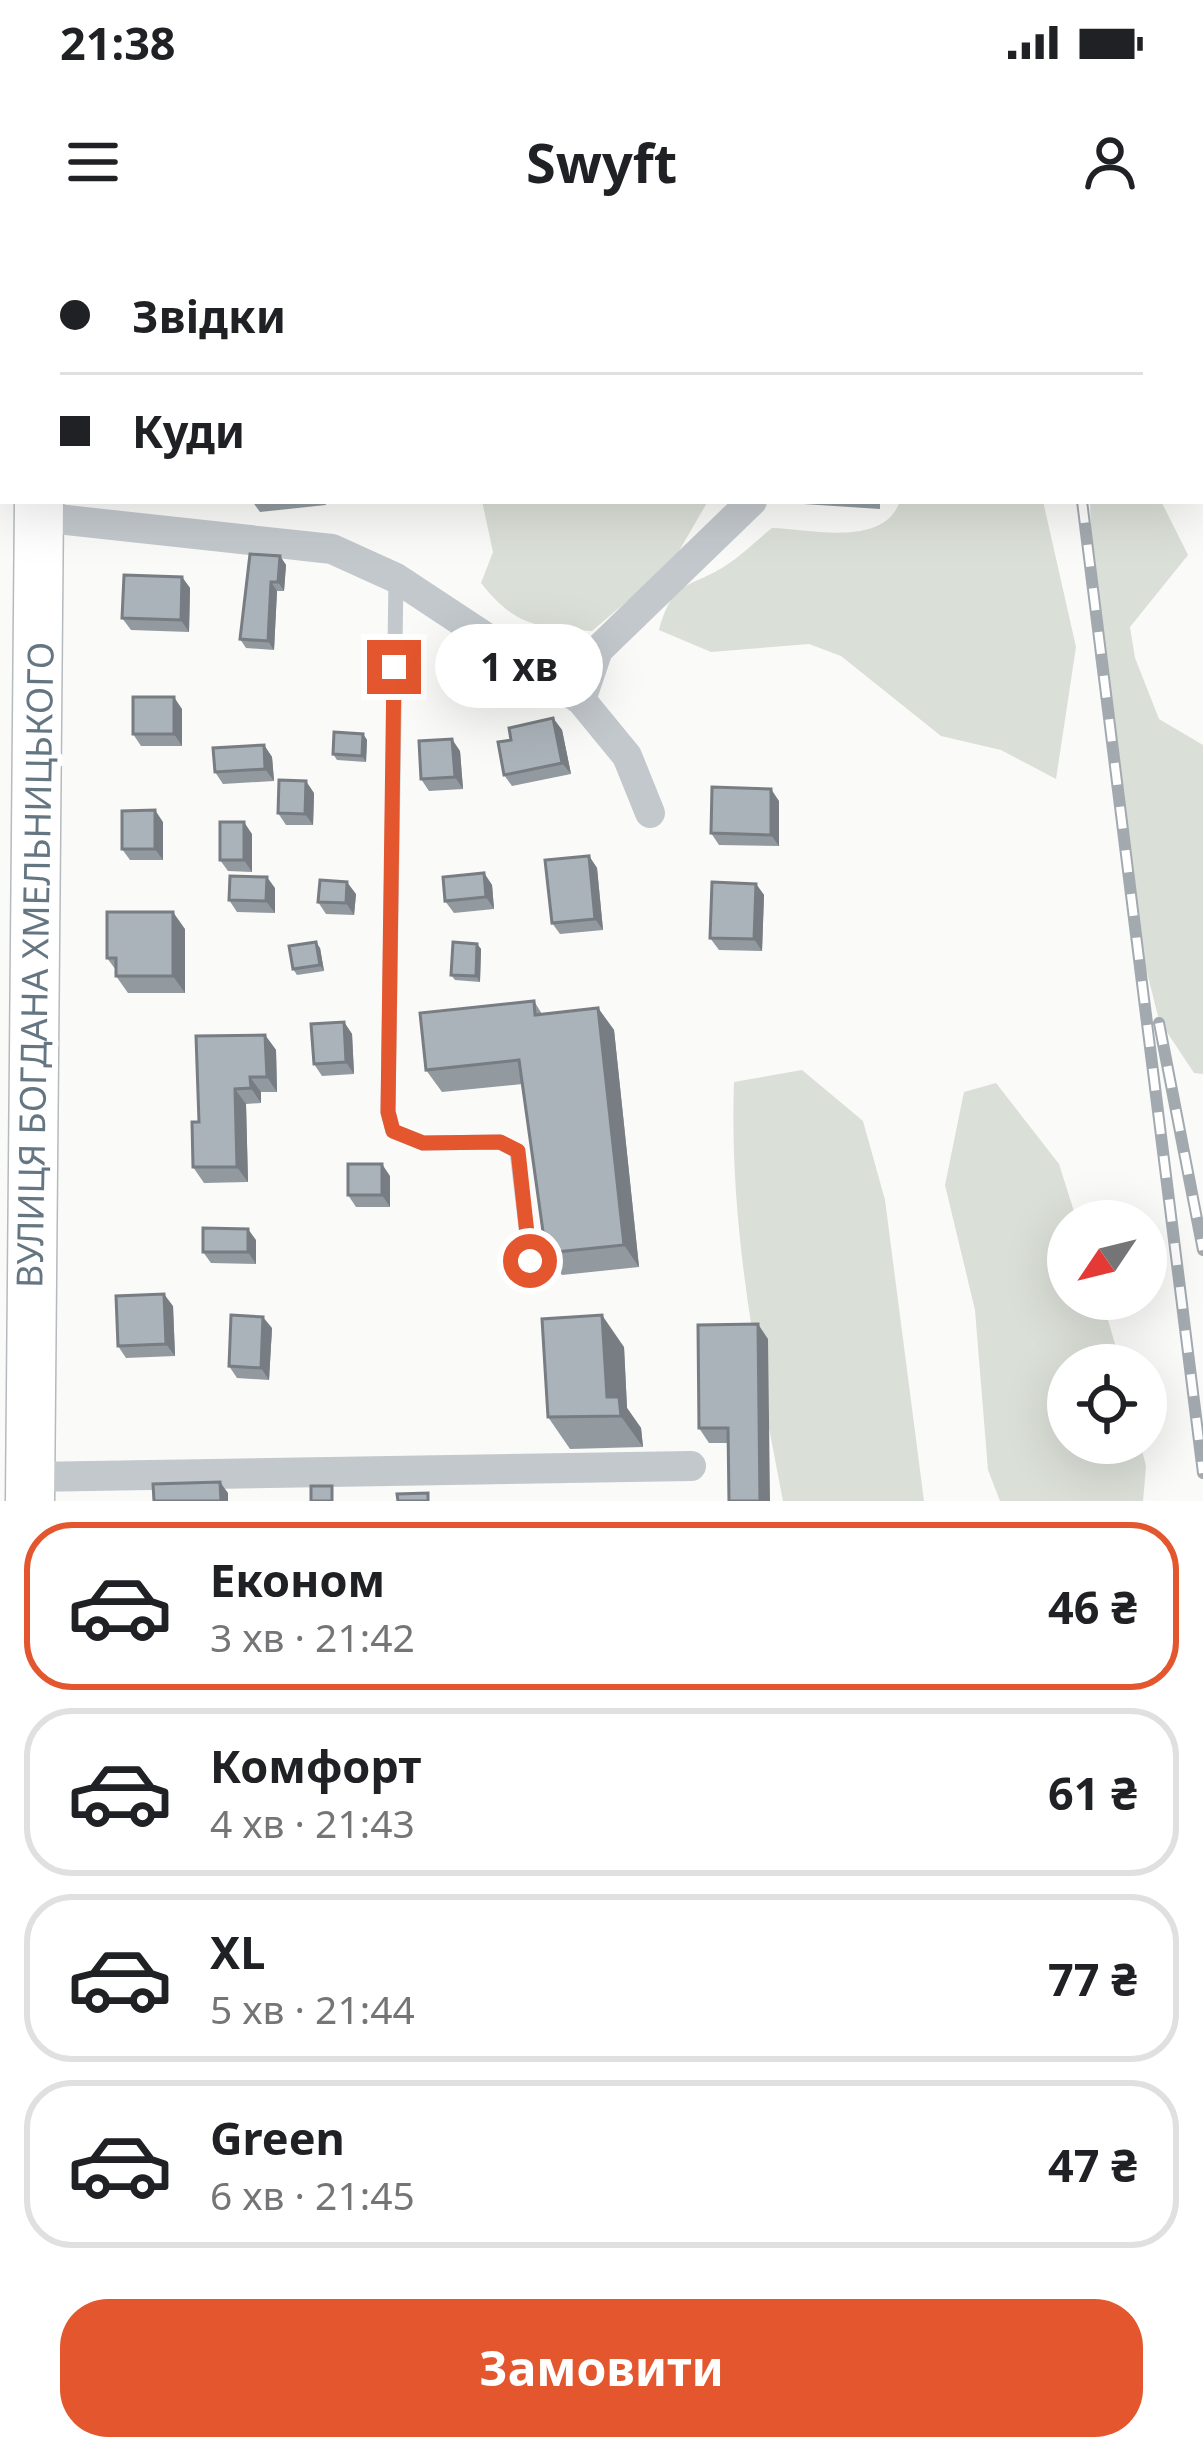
<!DOCTYPE html>
<html lang="uk">
<meta charset="utf-8">
<style>
:root{--surface:#fff;--page:#f6f6f6;--text:#202124;--muted:#757577;--line:#e0e0e0;--accent:#e4572e}
body{margin:0;font-family:"Noto Sans",sans-serif;background:var(--page);color:var(--text);height:100vh;display:flex;flex-direction:column;font-size:45px;white-space:nowrap}
*{box-sizing:border-box;margin:0}
p{font-size:39px;color:var(--muted)}
.icon{flex:none;width:66px;height:66px;fill:none;stroke:currentColor;stroke-width:2;stroke-linecap:round;stroke-linejoin:round}
.map{position:relative;height:1261px;overflow:hidden}
.panel{display:flex;flex-direction:column;background:var(--surface);flex:1}
.panel>*{flex:none}
.hud{position:absolute;left:0px;top:0px;width:1203px;height:264px;box-shadow:0 12px 48px #0002;display:grid;align-content:center;height:264px;padding:0 60px;background:var(--surface)}
.needle{width:78px;rotate:235deg}
.buttons{position:absolute;left:1047px;top:960px;display:grid;gap:24px}
.buttons a{display:grid;place-items:center;width:120px;height:120px;border-radius:50%;background:var(--surface);box-shadow:0 12px 48px #0002;font-size:60px}
.end{position:absolute;width:54px;height:54px;margin:-27px;border:15px solid #e4572e;background:#fff;box-shadow:0 0 0 6px #fff}
.from{border-radius:50%}
.bubble{position:absolute;height:84px;border-radius:42px;background:var(--surface);box-shadow:0 12px 48px #0002;font-size:39px;font-weight:700;line-height:84px;text-align:center}
.hud b{display:flex;align-items:center;gap:42px;height:114px;font-size:45px}
.hud b+b{border-top:3px solid var(--line)}
.hud i{width:30px;height:30px;background:var(--text)}
ul{padding:21px 0 0;list-style:none}
li{display:flex;align-items:center;gap:36px;height:168px;margin:0 24px 18px;padding:0 36px;border:6px solid var(--line);border-radius:48px}
li div{flex:1}
li b{display:block;font-size:45px}
li em{font-style:normal;font-weight:700}
li.on{border-color:var(--accent)}
li>.icon{width:108px;height:108px;stroke-width:1.5}
.primary-button{display:flex;gap:24px;margin-top:auto;padding:24px 60px}
.primary-button a{flex:1;height:138px;border-radius:48px;background:var(--accent);color:#fff;font-size:48px;font-weight:700;line-height:138px;text-align:center}
.status{display:flex;justify-content:space-between;align-items:center;height:84px;padding:0 60px;background:var(--surface);direction:ltr}
.status svg{height:33px;fill:currentColor}
header{display:flex;justify-content:space-between;align-items:center;height:156px;padding:0 60px;background:var(--surface);font-size:54px;font-weight:700}
.map>svg:first-child{display:block}
</style>
<div class="status"><b>21:38</b><svg viewBox="0 0 49 12"><path d="M0 12V9h3v3zM5 12V6h3v6zM10 12V3h3v9zM15 12V0h3v12zM26 1h20v11H26zM47 4h2v5h-2z"/></svg></div>
<header><svg class="icon" aria-label="menu" viewBox="0 0 24 24"><path d="M4 6h16M4 12h16M4 18h16"/></svg>Swyft<svg class="icon" aria-label="person" viewBox="0 0 24 24"><circle cx="12" cy="8" r="4"/><path d="M4 21q1-7 8-7t8 7"/></svg></header>
<div class="map">
<svg width="1203" height="1261" viewBox="0 0 1203 1261">
<rect width="100%" height="100%" fill="#fafaf8"/>
<g fill="#dadfd7">
<path d="M331,0H970L330,3Z"/>
<path d="M482,261H708L672,323L592,391C538,387 517,388 481,343L493,312Z"/>
<path d="M900,261H1043L1076,407L1056,539L1001,510L941,496L841,416L809,404L711,412L659,390C674,338 687,350 725,326C742,315 757,300 772,288C811,289 884,308 900,261Z"/>
<path d="M1090,261H1161L1188,315L1130,387L1135,418L1159,479L1203,505V834L1194,833L1159,780L1129,661L1095,415Z"/>
<path d="M802,830L863,881L885,960L924,1261H783C756,1121 729,985 734,842Z"/>
<path d="M996,843L1059,924L1077,981H1068V1059H1102L1121,1125H1068V1203H1140L1146,1226L1143,1261H1000L988,1230L975,1070L945,945L964,852Z"/>
</g>
<g fill="none" stroke-linecap="round" stroke-linejoin="round">
<defs>
<g id="primary">
<path d="M42,3V0"/>
<path d="M30,1261L39,261"/>
</g>
</defs>
<use href="#primary" stroke="#b5babe" stroke-width="51"/>
<path stroke="#c3c8cc" stroke-width="15" d="M396,338L388,872L393,891L423,903L500,902L517,911L530,1021"/>
<g stroke="#c3c8cc" stroke-width="30">
<path d="M0,73H3"/>
<path d="M39,277L332,309L396,338L581,460L627,516L650,573"/>
<path d="M581,460L598,410L752,261"/>
<path d="M30,1237L691,1226"/>
</g>
<use href="#primary" stroke="#fff" stroke-width="48"/>
<defs>
<g id="rail">
<path d="M1032,0L1033,3"/>
<path d="M1082,261L1203,1233"/>
<path d="M1159,783L1203,1010"/>
</g>
</defs>
<use href="#rail" stroke="#a2aab0" stroke-width="12"/>
<use href="#rail" stroke="#fff" stroke-width="8" stroke-dasharray="22" stroke-linecap="butt"/>
</g>
<g fill="#929a9f">
<path d="M252,261H325L326,265L260,272Z"/>
<path d="M786,261H880V269L788,263Z"/>
<path d="M280,316L286,325L284,351H277L274,410L246,408L240,399Z"/>
<path d="M182,337L190,348L189,392L131,390L122,378Z"/>
<path d="M182,469V506H141L133,494Z"/>
<path d="M553,478L562,490L571,534L512,546L504,535L511,500Z"/>
<path d="M363,494L367,500L366,522L337,520L333,514Z"/>
<path d="M264,505L272,517L274,541L223,544L215,532Z"/>
<path d="M460,511L463,549L429,551L421,539Z"/>
<path d="M314,553L313,585H286L278,573Z"/>
<path d="M779,561V606L719,605L711,593Z"/>
<path d="M163,582V620H130L122,609Z"/>
<path d="M252,594V632L228,631L220,620Z"/>
<path d="M589,616L597,628L603,690L560,694L552,683Z"/>
<path d="M484,633L492,645L494,669L454,673L445,661Z"/>
<path d="M756,644L764,655L762,711L719,710L710,698Z"/>
<path d="M275,648V673L237,672L229,660Z"/>
<path d="M356,654L354,675L326,674L318,662Z"/>
<path d="M185,689V753H128L116,736V730L107,718Z"/>
<path d="M477,704L481,709L480,742L455,740L451,735Z"/>
<path d="M320,708L324,731L297,735L293,729Z"/>
<path d="M534,761L542,774L598,768L614,790L639,1027L562,1035L546,1013L523,844L442,852L426,830Z"/>
<path d="M344,782L352,794L354,834L322,836L314,824Z"/>
<path d="M265,795L276,810L277,852H261V863L246,864L248,942L204,943L193,927L199,882Z"/>
<path d="M390,936V967H356L348,955Z"/>
<path d="M256,1000V1024L211,1023L203,1012Z"/>
<path d="M173,1066L175,1116L126,1118L118,1106Z"/>
<path d="M272,1088L269,1140L237,1138L229,1126Z"/>
<path d="M768,1099L729,1203H709L699,1188Z"/>
<path d="M624,1107L627,1168L641,1188L643,1207L570,1209L548,1177Z"/>
</g>
<g fill="#777d82">
<path d="M280,316L286,325L284,351L278,342Z"/>
<path d="M182,337L190,348L189,392L181,380Z"/>
<path d="M271,342L277,351L274,410L268,401Z"/>
<path d="M174,457L182,469V506L174,494Z"/>
<path d="M553,478L562,490L571,534L562,523Z"/>
<path d="M363,494L367,500L366,522L362,516Z"/>
<path d="M452,499L460,511L463,549L455,537Z"/>
<path d="M264,505L272,517L274,541L265,529Z"/>
<path d="M306,541L314,553L313,585L305,574Z"/>
<path d="M771,549L779,561V606L771,595Z"/>
<path d="M155,570L163,582V620L155,609Z"/>
<path d="M244,582L252,594V632L244,620Z"/>
<path d="M589,616L597,628L603,690L595,679Z"/>
<path d="M484,633L492,645L494,669L486,657Z"/>
<path d="M267,637L275,648V673L266,661Z"/>
<path d="M347,642L356,654L354,675L346,663Z"/>
<path d="M756,644L764,655L762,711L754,699Z"/>
<path d="M173,672L185,689V753L173,736Z"/>
<path d="M316,702L320,708L324,731L320,725Z"/>
<path d="M477,704L481,709L480,742L476,736Z"/>
<path d="M598,768L614,790L639,1027L624,1005Z"/>
<path d="M344,782L352,794L354,834L346,822Z"/>
<path d="M265,795L276,810L277,852L267,837Z"/>
<path d="M250,837L261,852V863L251,848Z"/>
<path d="M235,849L246,864L248,942L237,927Z"/>
<path d="M382,924L390,936V967L382,955Z"/>
<path d="M248,989L256,1000V1024L248,1012Z"/>
<path d="M164,1054L173,1066L175,1116L166,1104Z"/>
<path d="M602,1075L624,1107L627,1168L641,1188L643,1207L607,1157Z"/>
<path d="M263,1077L272,1088L269,1140L261,1128Z"/>
<path d="M758,1084L768,1099L770,1261H760Z"/>
<path d="M220,1242L228,1253V1261H221Z"/>
</g>
<g fill="#aab3b9" stroke="#777d82" stroke-width="3">
<path d="M109,0H116L166,2L109,3Z"/>
<path d="M262,0H283L284,3H262Z"/>
<path d="M250,314L280,316L278,342H271L268,401L240,399Z"/>
<path d="M124,335L182,337L181,380L122,378Z"/>
<rect x="133" y="457" width="41" height="37"/>
<path d="M553,478L562,523L504,535L498,502L511,500L509,488Z"/>
<path d="M334,492L363,494L362,516L333,514Z"/>
<path d="M452,499L455,537L421,539L419,501Z"/>
<path d="M264,505L265,529L215,532L213,508Z"/>
<path d="M279,540L306,541L305,574L278,573Z"/>
<path d="M712,547L771,549V595L711,593Z"/>
<path d="M155,570V609H122V571Z"/>
<rect x="220" y="582" width="24" height="38"/>
<path d="M589,616L595,679L552,683L545,620Z"/>
<path d="M484,633L486,657L445,661L443,637Z"/>
<path d="M230,636L267,637L266,661L229,660Z"/>
<path d="M320,640L347,642L346,663L318,662Z"/>
<path d="M712,642L756,644L754,699L710,698Z"/>
<path d="M107,672H173V736H116V718H107Z"/>
<path d="M316,702L320,725L293,729L289,706Z"/>
<path d="M453,702L477,704L476,736L451,735Z"/>
<path d="M534,761L535,775L598,768L624,1005L546,1013L519,820L426,830L420,773Z"/>
<path d="M344,782L346,822L314,824L311,784Z"/>
<path d="M265,795L267,837H250L251,848L235,849L237,927H193L192,882H199L196,796Z"/>
<rect x="348" y="924" width="34" height="31"/>
<path d="M203,988L248,989V1012H203Z"/>
<path d="M164,1054L166,1104L118,1106L116,1056Z"/>
<path d="M231,1075L263,1077L261,1128L229,1126Z"/>
<path d="M602,1075L607,1157H619L621,1176L548,1177L542,1079Z"/>
<path d="M758,1084L760,1261H729L728,1188H699L698,1085Z"/>
<path d="M220,1242L221,1261H154L153,1244Z"/>
<rect x="311" y="1246" width="21" height="15"/>
<path d="M428,1253V1261H398L397,1254Z"/>
</g>
<g fill="none" stroke-linecap="round" stroke-linejoin="round">
<path stroke="#e4572e" stroke-width="15" d="M394,427L388,872L393,891L423,903L500,902L518,911L530,1021"/>
</g>
<g text-anchor="middle" stroke-width="12" stroke-linejoin="round" paint-order="stroke">
<g font-size="36" fill="#657683" stroke="#fff">
<text transform="translate(35 725) rotate(-89)" y="13">ВУЛИЦЯ БОГДАНА ХМЕЛЬНИЦЬКОГО</text>
</g>
</g>
</svg>
<div class="buttons">
<a><svg class="needle" viewBox="-14 -14 28 28"><path d="M0-13l5 13h-10z" fill="#e53935"/><path d="M0 13l5-13h-10z" fill="#757577"/></svg></a>
<a><svg class="icon" aria-label="locate" viewBox="0 0 24 24"><circle cx="12" cy="12" r="6"/><path d="M12 2v4M12 18v4M2 12h4M18 12h4"/></svg></a>
</div>
<i class="end from" style="left:530px;top:1021px"></i>
<i class="end" style="left:394px;top:427px"></i>
<div class="bubble" style="left:435px;top:384px;width:168px">1 хв</div>
<div class="hud">
<b><i class="from"></i>Звідки</b>
<b><i></i>Куди</b>
</div>
</div>
<section class="panel">
<ul>
<li class="on"><svg class="icon" aria-label="car" viewBox="0 0 24 24"><path d="M5 17H2v-5l4-1 3-4h7l3 4 3 1v5h-3M9 17h6M6 11h13"/><circle cx="7" cy="17" r="2"/><circle cx="17" cy="17" r="2"/></svg><div><b>Економ</b><p>3 хв · 21:42</p></div><em>46 ₴</em></li>
<li><svg class="icon" aria-label="car" viewBox="0 0 24 24"><path d="M5 17H2v-5l4-1 3-4h7l3 4 3 1v5h-3M9 17h6M6 11h13"/><circle cx="7" cy="17" r="2"/><circle cx="17" cy="17" r="2"/></svg><div><b>Комфорт</b><p>4 хв · 21:43</p></div><em>61 ₴</em></li>
<li><svg class="icon" aria-label="car" viewBox="0 0 24 24"><path d="M5 17H2v-5l4-1 3-4h7l3 4 3 1v5h-3M9 17h6M6 11h13"/><circle cx="7" cy="17" r="2"/><circle cx="17" cy="17" r="2"/></svg><div><b>XL</b><p>5 хв · 21:44</p></div><em>77 ₴</em></li>
<li><svg class="icon" aria-label="car" viewBox="0 0 24 24"><path d="M5 17H2v-5l4-1 3-4h7l3 4 3 1v5h-3M9 17h6M6 11h13"/><circle cx="7" cy="17" r="2"/><circle cx="17" cy="17" r="2"/></svg><div><b>Green</b><p>6 хв · 21:45</p></div><em>47 ₴</em></li>
</ul>
<div class="primary-button"><a>Замовити</a></div>
</section>
